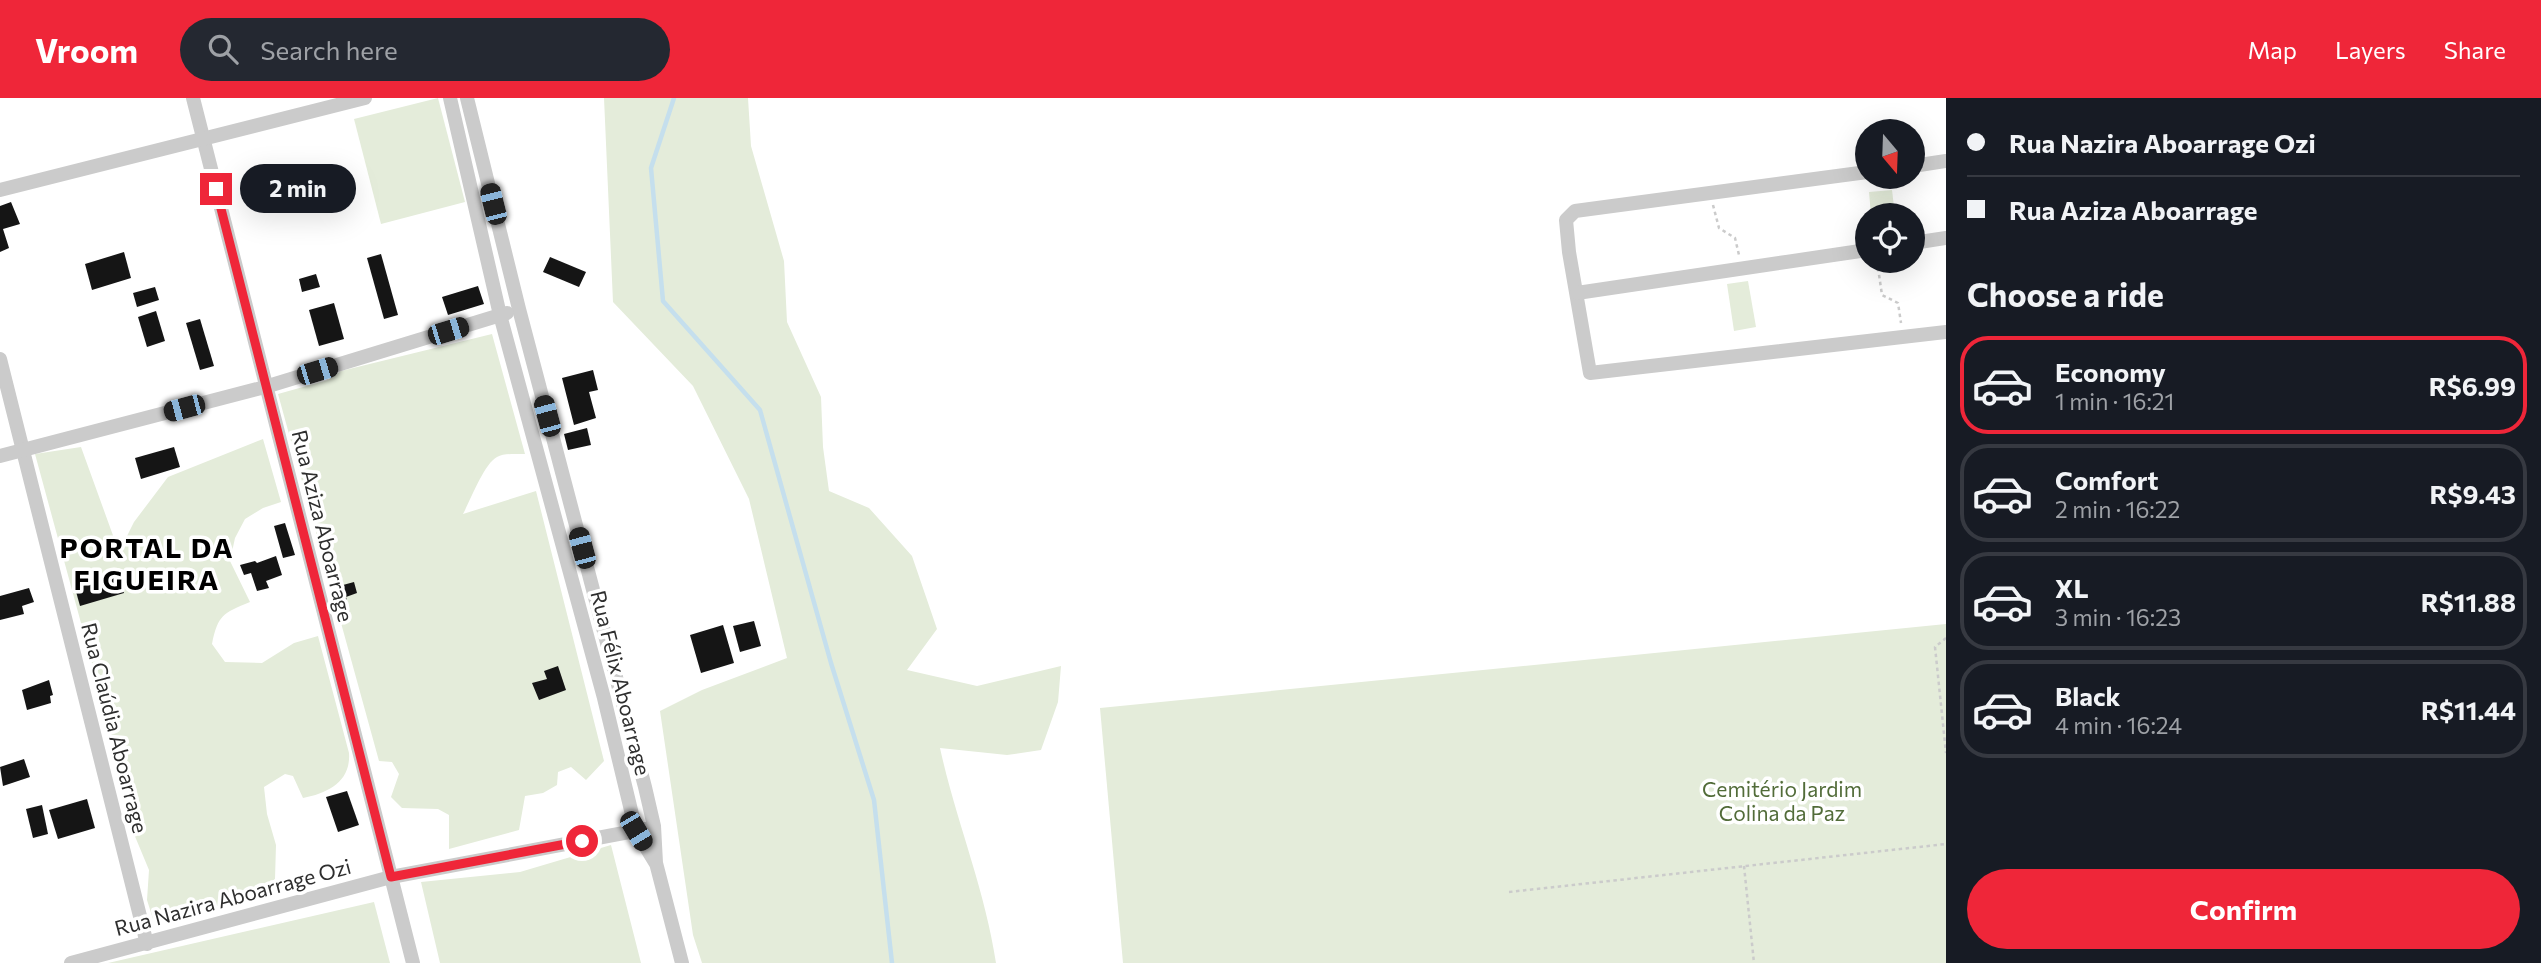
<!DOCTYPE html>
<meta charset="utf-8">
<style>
:root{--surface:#171b24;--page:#242831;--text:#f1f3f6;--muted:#9ea1a6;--line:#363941;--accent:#ef2639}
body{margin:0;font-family:Commissioner,sans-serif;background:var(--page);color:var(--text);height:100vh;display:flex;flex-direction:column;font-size:26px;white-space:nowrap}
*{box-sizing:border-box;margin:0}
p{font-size:23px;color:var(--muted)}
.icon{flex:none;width:38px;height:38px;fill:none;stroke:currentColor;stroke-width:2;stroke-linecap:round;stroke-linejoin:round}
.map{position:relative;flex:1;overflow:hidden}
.sheet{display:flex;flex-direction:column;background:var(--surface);width:595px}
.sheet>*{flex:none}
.top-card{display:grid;align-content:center;height:154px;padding:0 21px;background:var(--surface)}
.needle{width:46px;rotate:161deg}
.tools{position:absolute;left:1855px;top:21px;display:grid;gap:14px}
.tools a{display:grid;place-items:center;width:70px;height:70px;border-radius:50%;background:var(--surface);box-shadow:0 7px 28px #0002;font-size:35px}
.end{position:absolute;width:32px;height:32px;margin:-16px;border:9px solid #ef2639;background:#fff;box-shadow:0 0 0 4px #fff}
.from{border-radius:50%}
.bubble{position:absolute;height:49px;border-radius:24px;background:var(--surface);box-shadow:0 7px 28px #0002;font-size:23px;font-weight:700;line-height:49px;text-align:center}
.car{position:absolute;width:21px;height:42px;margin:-21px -10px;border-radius:9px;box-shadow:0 0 5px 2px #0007;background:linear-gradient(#222 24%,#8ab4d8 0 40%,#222 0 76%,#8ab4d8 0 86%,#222 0)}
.top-card b{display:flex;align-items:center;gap:24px;height:66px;font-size:26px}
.top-card b+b{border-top:2px solid var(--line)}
.top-card i{width:18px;height:18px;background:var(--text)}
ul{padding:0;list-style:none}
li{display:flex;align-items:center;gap:21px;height:98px;margin:0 14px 10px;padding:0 7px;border:4px solid var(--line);border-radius:28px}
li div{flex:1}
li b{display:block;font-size:26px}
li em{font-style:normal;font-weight:700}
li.on{border-color:var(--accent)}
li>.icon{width:63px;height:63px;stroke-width:1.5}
h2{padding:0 21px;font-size:32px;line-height:84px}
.cta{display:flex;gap:14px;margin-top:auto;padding:14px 21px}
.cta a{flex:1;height:80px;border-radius:42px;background:var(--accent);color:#fff;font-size:28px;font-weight:700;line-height:80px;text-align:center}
header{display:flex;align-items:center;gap:42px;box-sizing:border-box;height:98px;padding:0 35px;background:var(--accent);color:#fff}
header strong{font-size:33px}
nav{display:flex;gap:38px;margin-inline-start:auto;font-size:24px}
.search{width:490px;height:63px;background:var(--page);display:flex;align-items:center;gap:18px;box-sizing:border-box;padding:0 24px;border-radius:38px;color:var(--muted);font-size:26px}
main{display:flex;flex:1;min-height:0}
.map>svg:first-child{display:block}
</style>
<header>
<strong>Vroom</strong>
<div class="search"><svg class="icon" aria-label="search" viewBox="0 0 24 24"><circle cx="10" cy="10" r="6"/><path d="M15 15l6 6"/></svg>Search here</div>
<nav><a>Map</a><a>Layers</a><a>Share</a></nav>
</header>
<main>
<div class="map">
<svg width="1946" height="865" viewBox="0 0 1946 865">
<rect width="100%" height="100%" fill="#fff"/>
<g fill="#e4ecda">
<path d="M438,0L465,104L381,126L354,21Z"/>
<path d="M604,0H748L751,48L784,163L787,224L821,299L823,349L829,393L869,410L912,458L937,531L907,572L977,588L1061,568L1058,604L1041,652L1007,657L940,650C956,723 985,791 996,865H702L693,837L660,613L702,592L787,560L749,401L693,288L613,204Z"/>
<path d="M1892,92L1895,117H1871L1869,94Z"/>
<path d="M1748,183L1756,229L1734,233L1727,186Z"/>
<path d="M492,236L525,356C517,356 504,355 497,359C484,366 471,401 463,416L536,393L604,663L586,682L571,669L558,674L557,687L543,695L525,698L519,732L449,751V717L438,711L402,710L391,699L399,676L392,664L379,663L278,296L328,282L341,273Z"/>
<path d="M263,341L281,404L263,410L245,421L235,440L230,463L250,504C223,515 218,517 212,546L225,564L262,565L294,545L318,538L349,655C351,683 329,695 303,700L293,678L285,676L264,689L267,716L276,747L275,781L250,799L168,822L153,821L147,802L149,772L134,736L124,683L35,356L81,349L119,454L134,424L168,379Z"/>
<path d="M1946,526V865H1123L1100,610Z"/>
<path d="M611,747L641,865H440L421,784L520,774Z"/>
<path d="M374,804L390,865H108Z"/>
</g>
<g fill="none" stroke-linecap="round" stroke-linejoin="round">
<path stroke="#c5dfed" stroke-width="4.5" d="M674,0L651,70L663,203L760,312L831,565L874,702L892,865"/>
</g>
<g fill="#151515">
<path d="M11,104L20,126L3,131L9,150L0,154V108Z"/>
<path d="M124,154L131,180L92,192L85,166Z"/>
<path d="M381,156L398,217L384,221L367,160Z"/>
<path d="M550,159L586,174L579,189L543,174Z"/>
<path d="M316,176L320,189L302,194L299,181Z"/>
<path d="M478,188L484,206L448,217L442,199Z"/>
<path d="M155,189L159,202L137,209L133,195Z"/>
<path d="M334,205L344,241L319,248L309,212Z"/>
<path d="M156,213L165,243L147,249L138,219Z"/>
<path d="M200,221L214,268L200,272L186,225Z"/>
<path d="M593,272L598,292L589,294L596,320L574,327L562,280Z"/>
<path d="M587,330L591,347L568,352L564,336Z"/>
<path d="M174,349L180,369L141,381L135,360Z"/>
<path d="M285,425L295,457L283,460L274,428Z"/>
<path d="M276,458L282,477L266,483L269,490L257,493L251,475L244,477L240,467L255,463L257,465Z"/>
<path d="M118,477L124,495L80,508L75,490Z"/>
<path d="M354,484L357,495L346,499L350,515L341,517L332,490Z"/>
<path d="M29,490L34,504L22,508L24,516L0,522V498Z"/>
<path d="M754,523L761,548L740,554L733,528Z"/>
<path d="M723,527L734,565L701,575L690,537Z"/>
<path d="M558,568L566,592L539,602L532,585L547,581L544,573Z"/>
<path d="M49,582L53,597L50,598L51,605L27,612L22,592Z"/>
<path d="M24,661L30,679L3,688L0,669Z"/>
<path d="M347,693L359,727L338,734L326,699Z"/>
<path d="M87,701L95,730L58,741L49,712Z"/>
<path d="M42,707L48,736L33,740L26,711Z"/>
</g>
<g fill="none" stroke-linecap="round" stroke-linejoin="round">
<g stroke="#cbcbcb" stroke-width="2.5" stroke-dasharray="3.5 3.5" stroke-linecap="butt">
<path d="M1713,107L1719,130L1735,140L1739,157"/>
<path d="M1877,163L1882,197L1898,205L1901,225"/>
<path d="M1946,540L1935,549L1946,655"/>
<path d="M1744,768L1754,865"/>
<path d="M1509,794L1946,746"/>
</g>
<g stroke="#cbcbcb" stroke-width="14">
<path d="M193,0L413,865"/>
<path d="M450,0L500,217L604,600L636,733L655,764"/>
<path d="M467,0L519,211L645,689L654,728L656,765L682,865"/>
<path d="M1913,68L1946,63"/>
<path d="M1867,74L1575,113L1566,122L1569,154L1590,275L1946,234"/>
<path d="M0,92L365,0"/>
<path d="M1913,145L1946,140"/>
<path d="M1577,195L1867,152"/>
<path d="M0,261L147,846"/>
<path d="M0,358L265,289L507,215"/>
<path d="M71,865L391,779L645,731"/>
</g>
</g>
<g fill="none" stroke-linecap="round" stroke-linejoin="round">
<path stroke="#ef2639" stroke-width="9" d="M216,91L391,779L582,743"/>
</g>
<g text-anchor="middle" stroke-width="7" stroke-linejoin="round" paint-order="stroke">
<g font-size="21" fill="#2e2e2e" stroke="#fff">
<text transform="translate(322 428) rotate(76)" y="7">Rua Aziza Aboarrage</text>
<text transform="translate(620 585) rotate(76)" y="7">Rua Félix Aboarrage</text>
<text transform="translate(114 630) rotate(76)" y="7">Rua Claúdia Aboarrage</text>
<text transform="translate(233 800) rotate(-15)" y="7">Rua Nazira Aboarrage Ozi</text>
</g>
<g font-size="21" fill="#526c39" stroke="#fff">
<text x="1782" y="699">Cemitério Jardim<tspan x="1782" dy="24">Colina da Paz</tspan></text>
</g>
<g font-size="28" font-weight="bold" letter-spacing="2" fill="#000" stroke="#fff">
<text x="147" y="460">PORTAL DA<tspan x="147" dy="32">FIGUEIRA</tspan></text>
</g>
</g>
</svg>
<div class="tools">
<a><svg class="needle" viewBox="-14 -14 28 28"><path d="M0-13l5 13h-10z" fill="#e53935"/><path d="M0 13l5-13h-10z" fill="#9ea1a6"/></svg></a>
<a><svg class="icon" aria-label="locate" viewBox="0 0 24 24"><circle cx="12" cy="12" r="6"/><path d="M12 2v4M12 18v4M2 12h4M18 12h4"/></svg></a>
</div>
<i class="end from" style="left:582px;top:743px"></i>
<i class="end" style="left:216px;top:91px"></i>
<div class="bubble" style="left:240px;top:66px;width:116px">2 min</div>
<i class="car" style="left:493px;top:106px;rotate:346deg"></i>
<i class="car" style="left:448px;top:233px;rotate:73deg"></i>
<i class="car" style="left:317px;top:273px;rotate:73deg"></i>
<i class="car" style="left:184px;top:310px;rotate:255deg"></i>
<i class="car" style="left:547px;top:318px;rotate:345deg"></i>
<i class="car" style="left:582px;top:450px;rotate:345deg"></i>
<i class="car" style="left:636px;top:733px;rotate:149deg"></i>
</div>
<section class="sheet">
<div class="top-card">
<b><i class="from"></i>Rua Nazira Aboarrage Ozi</b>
<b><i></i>Rua Aziza Aboarrage</b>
</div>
<h2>Choose a ride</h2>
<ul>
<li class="on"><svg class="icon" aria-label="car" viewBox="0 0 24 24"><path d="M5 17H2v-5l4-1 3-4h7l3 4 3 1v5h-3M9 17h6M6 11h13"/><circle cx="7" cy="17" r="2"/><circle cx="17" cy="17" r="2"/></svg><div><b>Economy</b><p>1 min · 16:21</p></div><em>R$6.99</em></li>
<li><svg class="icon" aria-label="car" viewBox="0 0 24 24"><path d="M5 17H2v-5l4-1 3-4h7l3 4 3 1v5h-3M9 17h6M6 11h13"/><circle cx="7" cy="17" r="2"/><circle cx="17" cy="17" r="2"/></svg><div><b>Comfort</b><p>2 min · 16:22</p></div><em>R$9.43</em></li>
<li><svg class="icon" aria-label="car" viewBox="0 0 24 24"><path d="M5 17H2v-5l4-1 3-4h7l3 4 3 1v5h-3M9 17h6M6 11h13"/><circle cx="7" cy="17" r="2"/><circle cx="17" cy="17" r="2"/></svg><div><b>XL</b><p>3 min · 16:23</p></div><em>R$11.88</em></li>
<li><svg class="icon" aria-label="car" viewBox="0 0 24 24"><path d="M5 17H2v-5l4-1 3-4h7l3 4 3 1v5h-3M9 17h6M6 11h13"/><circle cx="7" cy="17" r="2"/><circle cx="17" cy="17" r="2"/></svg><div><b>Black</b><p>4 min · 16:24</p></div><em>R$11.44</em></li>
</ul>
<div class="cta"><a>Confirm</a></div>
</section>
</main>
